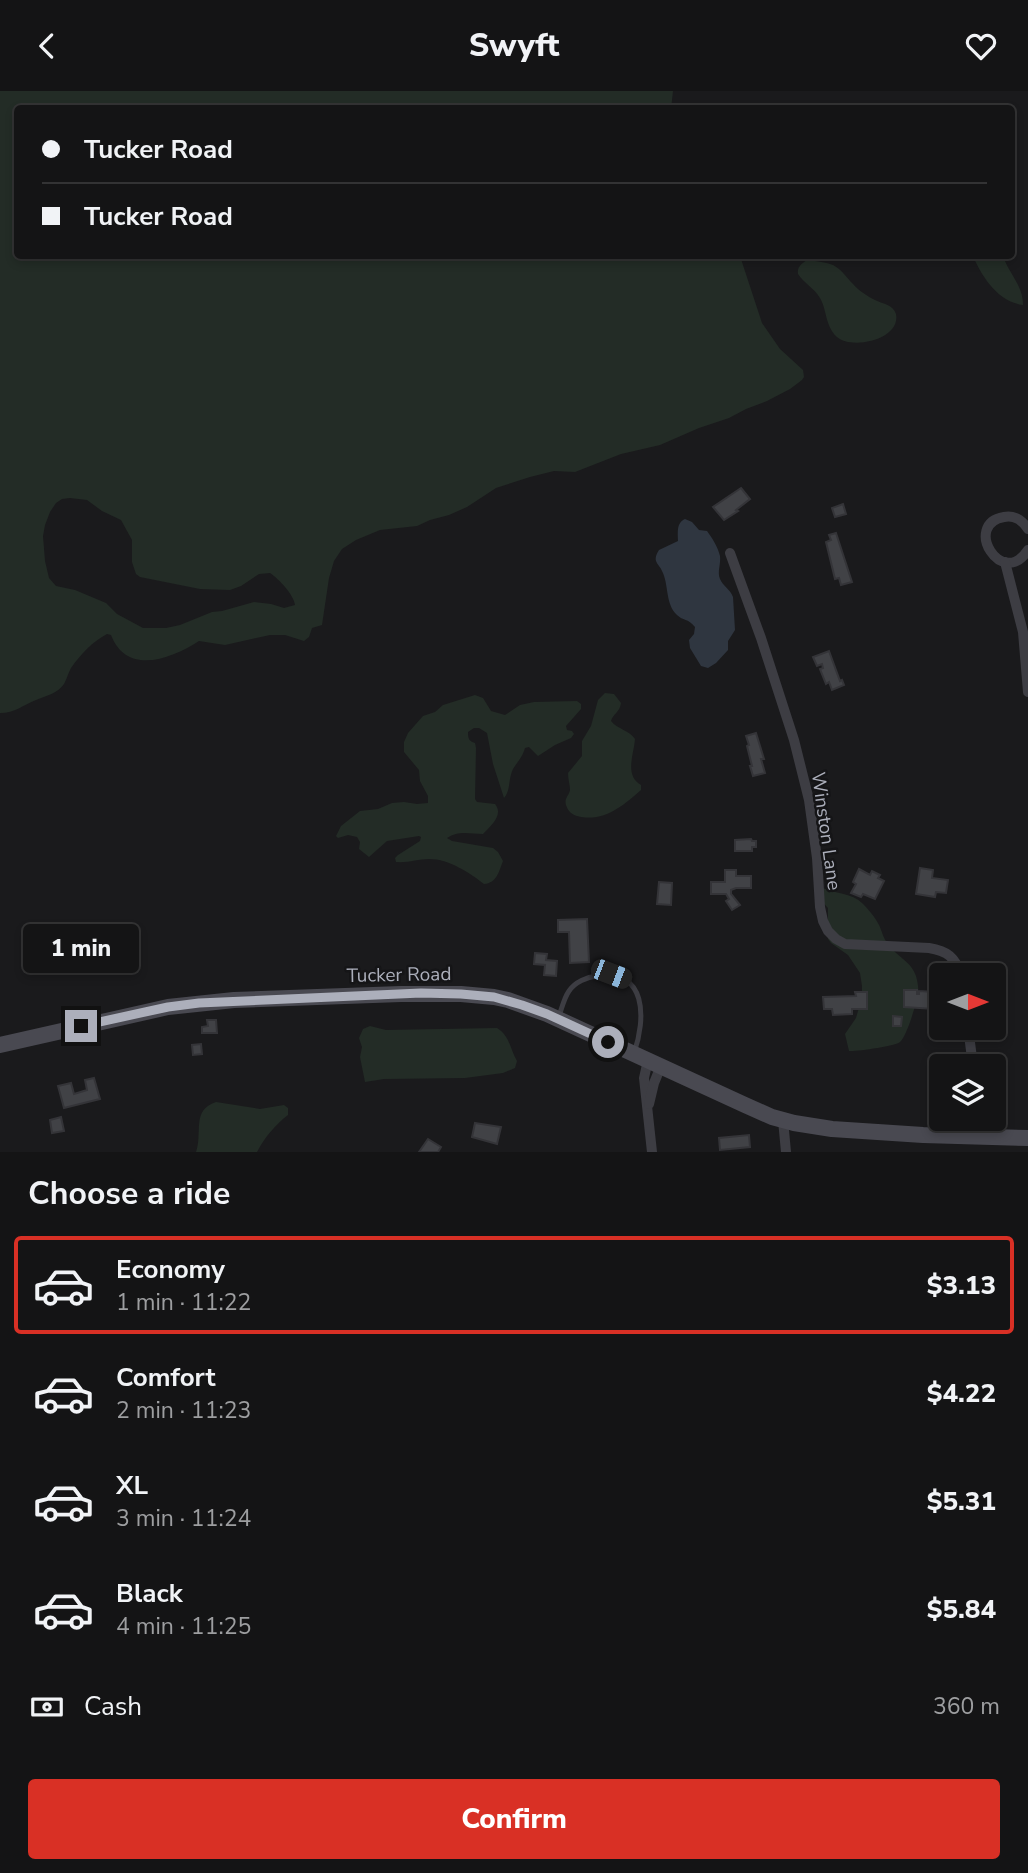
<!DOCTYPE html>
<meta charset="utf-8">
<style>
:root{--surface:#141415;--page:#1d1d1e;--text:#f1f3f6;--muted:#9d9ea0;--line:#333334;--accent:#d93025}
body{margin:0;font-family:"Nunito Sans",sans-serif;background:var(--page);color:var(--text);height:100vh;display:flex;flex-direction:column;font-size:26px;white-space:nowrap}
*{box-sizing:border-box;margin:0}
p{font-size:23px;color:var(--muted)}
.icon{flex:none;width:38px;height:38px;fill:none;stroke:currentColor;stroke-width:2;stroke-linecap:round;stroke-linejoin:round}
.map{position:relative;height:1061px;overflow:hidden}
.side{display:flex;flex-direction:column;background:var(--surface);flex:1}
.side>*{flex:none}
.top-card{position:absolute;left:14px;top:14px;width:1001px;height:154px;border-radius:7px;box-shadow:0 4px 10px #0003,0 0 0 2px var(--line);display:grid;align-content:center;height:154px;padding:0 28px;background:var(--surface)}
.needle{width:46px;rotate:90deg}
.controls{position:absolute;left:929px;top:872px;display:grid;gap:14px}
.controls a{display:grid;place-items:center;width:77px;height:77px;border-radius:7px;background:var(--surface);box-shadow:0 4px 10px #0003,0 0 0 2px var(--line);font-size:35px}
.end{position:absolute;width:32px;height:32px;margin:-16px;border:9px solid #acafbb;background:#111;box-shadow:0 0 0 4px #111}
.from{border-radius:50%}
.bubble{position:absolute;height:49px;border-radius:7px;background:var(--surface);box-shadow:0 4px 10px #0003,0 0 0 2px var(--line);font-size:23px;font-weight:800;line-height:49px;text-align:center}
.car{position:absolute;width:21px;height:42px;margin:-21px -10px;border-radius:9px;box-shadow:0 0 5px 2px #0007;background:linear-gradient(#222 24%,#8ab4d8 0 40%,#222 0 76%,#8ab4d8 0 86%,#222 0)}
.top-card b{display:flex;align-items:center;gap:24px;height:66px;font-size:26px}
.top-card b+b{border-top:2px solid var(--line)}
.top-card i{width:18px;height:18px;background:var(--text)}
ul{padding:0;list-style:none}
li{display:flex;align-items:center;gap:21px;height:98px;margin:0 14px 10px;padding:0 14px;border:4px solid transparent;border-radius:7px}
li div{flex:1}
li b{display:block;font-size:26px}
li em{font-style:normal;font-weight:800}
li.on{border-color:var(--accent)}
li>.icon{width:63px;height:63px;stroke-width:1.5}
h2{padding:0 28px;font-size:32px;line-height:84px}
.pay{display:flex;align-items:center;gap:18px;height:77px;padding:0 28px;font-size:26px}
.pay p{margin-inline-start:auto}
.primary-button{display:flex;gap:14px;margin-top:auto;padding:14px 28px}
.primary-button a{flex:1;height:80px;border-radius:7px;background:var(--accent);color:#fff;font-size:28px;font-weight:800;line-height:80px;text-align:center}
header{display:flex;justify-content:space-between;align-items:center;height:91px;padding:0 28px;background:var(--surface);font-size:32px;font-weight:800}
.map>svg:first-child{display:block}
</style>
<header><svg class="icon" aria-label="back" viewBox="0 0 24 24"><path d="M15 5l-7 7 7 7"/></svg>Swyft<svg class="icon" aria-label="heart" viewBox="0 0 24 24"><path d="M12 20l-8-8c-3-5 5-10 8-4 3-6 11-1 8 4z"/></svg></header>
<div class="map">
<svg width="1028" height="1061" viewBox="0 0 1028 1061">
<rect width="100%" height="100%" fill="#1a1a1c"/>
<g fill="#232c26" fill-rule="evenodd">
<path d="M0,0H673L671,18H18V164L740,165L762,232L780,258L803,279L804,286L802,289L790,298L767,310L746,318L729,327L699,337L660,354L621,363L575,381L554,380L530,386L496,397L467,416L449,424L430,429L417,435L380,439L356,449L342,458L334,470L329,487L322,534L312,537L309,546L304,550L285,544H270L225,554L199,550C171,568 127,585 111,544L107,543C92,551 81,563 71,577C68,582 67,588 64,593C58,602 46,605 36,609C23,614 15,622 0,622ZM70,407L87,409L102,420L121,429L132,449V471L136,483L140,486L200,498L230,499L241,495L259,483L270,482C279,488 294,504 295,514L284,517L271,513L254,511L222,520L212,521L180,534L166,537H143L117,523L106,512L75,499L56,495L49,487L45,470L43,445L45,434L50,421L56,412L62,408Z"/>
<path d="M973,165H1003C1009,183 1023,194 1023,214C998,211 982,186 973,165Z"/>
<path d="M807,169C815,170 825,171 833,174C842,179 846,186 853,193C858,199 867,205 875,209C882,213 893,213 896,223C901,249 851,259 837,246C825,235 827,219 820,207C814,197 804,192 798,183C797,176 801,173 807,169Z"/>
<path d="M605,602L614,603L621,612C620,621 613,623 611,630C617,638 629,639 635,648C634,663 624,684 641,694V699C623,715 603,732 577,725C571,723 568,720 566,714C564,707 569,705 570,699C570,694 568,688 568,682L582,665V650L591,635L598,609Z"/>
<path d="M475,604L483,607L491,620L505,624L520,614L534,611L577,610L581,613V618L566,635L567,639L572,640L574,643L571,647L555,654L538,665L529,656L525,657C522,667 518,670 513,678C508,688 511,699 504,707L493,673L487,642L479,637H474L468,641C468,648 469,650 475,652L476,657L475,708L477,711L495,713C504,724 491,735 483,743C470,743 459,739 447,747L452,750L493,757L498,761L503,770C499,780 497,792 484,793C470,782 449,768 429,768C418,768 408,772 396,771L395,767L398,764L420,750L421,746L419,745L387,750L369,766L359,758L360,751L357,746L348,744L338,747L336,745L341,735L360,720L378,718L392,712L404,711L417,713L428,712V705L420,690L419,679L404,661V651L408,642L423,625L435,621L443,614Z"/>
<path d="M823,797C836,803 852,802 862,812C868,818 875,826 879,834C882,840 883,847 888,853C896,865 911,870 916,885C917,889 919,897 918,901C917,911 907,945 900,951C896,955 854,961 849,960L845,943L856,927L862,906V895L860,882L848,864L831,852L828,848V817L817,805Z"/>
<path d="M370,935L386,939L497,937C510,945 510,958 517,970L515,977L503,982L465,987L384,988L365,991L360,966L362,956L359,947L363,938Z"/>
<path d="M216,1011L260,1018L284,1014L288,1017V1024C275,1034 265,1046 257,1061H196C203,1042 191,1019 216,1011Z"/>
</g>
<path fill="#2f3640" d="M685,428L692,431L699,439L707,440C712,447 718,456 720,465C721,473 717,481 720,488C723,495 730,498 733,506L735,539L728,550V559L716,572L708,577L701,575L690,557L689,549L694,543L695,536C688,527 683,530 677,524C665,513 669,493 662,480C661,477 657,473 656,470C655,466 657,462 659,459L678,450C678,442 676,432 685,428Z"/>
<g fill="#414246" stroke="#343438" stroke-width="2">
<path d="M741,397L750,408L736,419L738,420L724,429L713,416Z"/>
<path d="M843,413L846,423L835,426L832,417Z"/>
<path d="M836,442L852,491L841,494L839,487L835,488L826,451L831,449L829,444Z"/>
<path d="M829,560L840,590L842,589L844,594L832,599L829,591L826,593L820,578L823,577L822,573L817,575L813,566Z"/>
<path d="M756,642L764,668H761L765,682L753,685L750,675H752L747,655L749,654L746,645Z"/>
<path d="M751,748L752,750H756V756H752V760H735V749Z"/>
<path d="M920,777L933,779L932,787L948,789L946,802L936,801L935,806L916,803Z"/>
<path d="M859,778L870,784L872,780L880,784L878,787L884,790L875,808L863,803L861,806L851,802L856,793L853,791Z"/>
<path d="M725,779H736V785H751V797H736L731,799V803L740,814L732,819L726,810L729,808L726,803H711V791H725Z"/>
<path d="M659,791L672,792L671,814L657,813Z"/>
<path d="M587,828L589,871L570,872L569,841H558V829Z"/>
<path d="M535,862L547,863L546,869L557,870L556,885L544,884L545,874L534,873Z"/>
<path d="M904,899H917V903H919V900L934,901V918L904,916Z"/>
<path d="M855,901H867V918H852V923L833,924L832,918H824L823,906L856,905Z"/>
<path d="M893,925L902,926L901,935H893Z"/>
<path d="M207,929H216L217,942H202V936L208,935Z"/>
<path d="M201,953L202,963L193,964L192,954Z"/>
<path d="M94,987L100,1008L64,1017L58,995L71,992L74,1003L87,999L85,989Z"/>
<path d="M61,1026L64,1040L52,1042L50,1029Z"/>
<path d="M475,1032L501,1036L497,1053L472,1046Z"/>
<path d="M749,1044L750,1056L720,1059L719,1047Z"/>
<path d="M428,1048L441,1056L438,1061H419Z"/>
</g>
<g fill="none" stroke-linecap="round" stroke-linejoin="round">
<path stroke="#3d3d43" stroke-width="5" d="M559,925C562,917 564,907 569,900C575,891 587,886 597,885C647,877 646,928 634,962"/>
<g stroke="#3d3d43" stroke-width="10">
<path d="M1028,438C1022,429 1015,424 1004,426C962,433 1002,499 1028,459"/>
<path d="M730,462L761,547L794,649L809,709L817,767L820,816L823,830L828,840L836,848L845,853L929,857C948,860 954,866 962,884"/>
<path d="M1005,471L1023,541L1028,601"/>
<path d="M968,936L973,975"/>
<path d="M648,969L644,987L652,1061"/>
<path d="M649,1013L654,992L661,975"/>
<path d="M984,1027L990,1046"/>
<path d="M783,1029L786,1061"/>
</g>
<path stroke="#494951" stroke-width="16" d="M0,954L168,916L234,909L401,903H461L494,906L508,909L547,923L745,1014L772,1026L794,1032L832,1038L923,1044L1028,1047"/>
</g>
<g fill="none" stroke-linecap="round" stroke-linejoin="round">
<path stroke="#acafbb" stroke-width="9" d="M81,935L168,916L199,912L421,902L461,903L494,906L522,914L547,923L608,951"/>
</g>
<g text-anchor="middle" stroke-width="5" stroke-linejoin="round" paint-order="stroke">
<g font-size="19" fill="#acafbb" stroke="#151517">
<text transform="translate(827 740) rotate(82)" y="7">Winston Lane</text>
<text transform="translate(399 883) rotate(-1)" y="7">Tucker Road</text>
</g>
</g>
</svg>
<div class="controls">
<a><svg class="needle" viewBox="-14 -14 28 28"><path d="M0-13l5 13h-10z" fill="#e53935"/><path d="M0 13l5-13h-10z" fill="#9d9ea0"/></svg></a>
<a><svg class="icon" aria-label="layers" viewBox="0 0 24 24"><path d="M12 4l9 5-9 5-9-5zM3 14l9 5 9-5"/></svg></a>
</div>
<i class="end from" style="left:608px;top:951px"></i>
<i class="end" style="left:81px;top:935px"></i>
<div class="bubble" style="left:23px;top:833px;width:116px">1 min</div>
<i class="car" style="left:611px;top:883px;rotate:111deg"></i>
<div class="top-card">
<b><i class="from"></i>Tucker Road</b>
<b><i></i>Tucker Road</b>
</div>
</div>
<section class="side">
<h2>Choose a ride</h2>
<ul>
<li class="on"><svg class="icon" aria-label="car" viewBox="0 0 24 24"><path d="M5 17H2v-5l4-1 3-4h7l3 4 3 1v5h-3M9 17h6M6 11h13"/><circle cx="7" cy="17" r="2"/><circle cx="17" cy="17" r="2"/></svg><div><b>Economy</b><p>1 min · 11:22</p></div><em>$3.13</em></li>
<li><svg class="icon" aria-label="car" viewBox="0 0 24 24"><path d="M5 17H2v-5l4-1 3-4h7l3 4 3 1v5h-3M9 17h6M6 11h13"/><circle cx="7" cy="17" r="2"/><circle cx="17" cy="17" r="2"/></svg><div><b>Comfort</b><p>2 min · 11:23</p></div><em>$4.22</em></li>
<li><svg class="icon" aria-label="car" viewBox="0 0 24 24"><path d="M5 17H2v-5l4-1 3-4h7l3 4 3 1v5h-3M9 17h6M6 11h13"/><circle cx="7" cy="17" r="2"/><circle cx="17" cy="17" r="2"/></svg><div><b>XL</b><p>3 min · 11:24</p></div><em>$5.31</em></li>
<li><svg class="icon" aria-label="car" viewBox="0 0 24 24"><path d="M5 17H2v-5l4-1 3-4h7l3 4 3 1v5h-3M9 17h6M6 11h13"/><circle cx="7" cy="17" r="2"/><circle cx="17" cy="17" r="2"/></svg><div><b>Black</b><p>4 min · 11:25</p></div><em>$5.84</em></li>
</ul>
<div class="pay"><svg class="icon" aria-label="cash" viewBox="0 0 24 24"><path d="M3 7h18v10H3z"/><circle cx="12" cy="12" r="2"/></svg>Cash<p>360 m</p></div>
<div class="primary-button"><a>Confirm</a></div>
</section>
